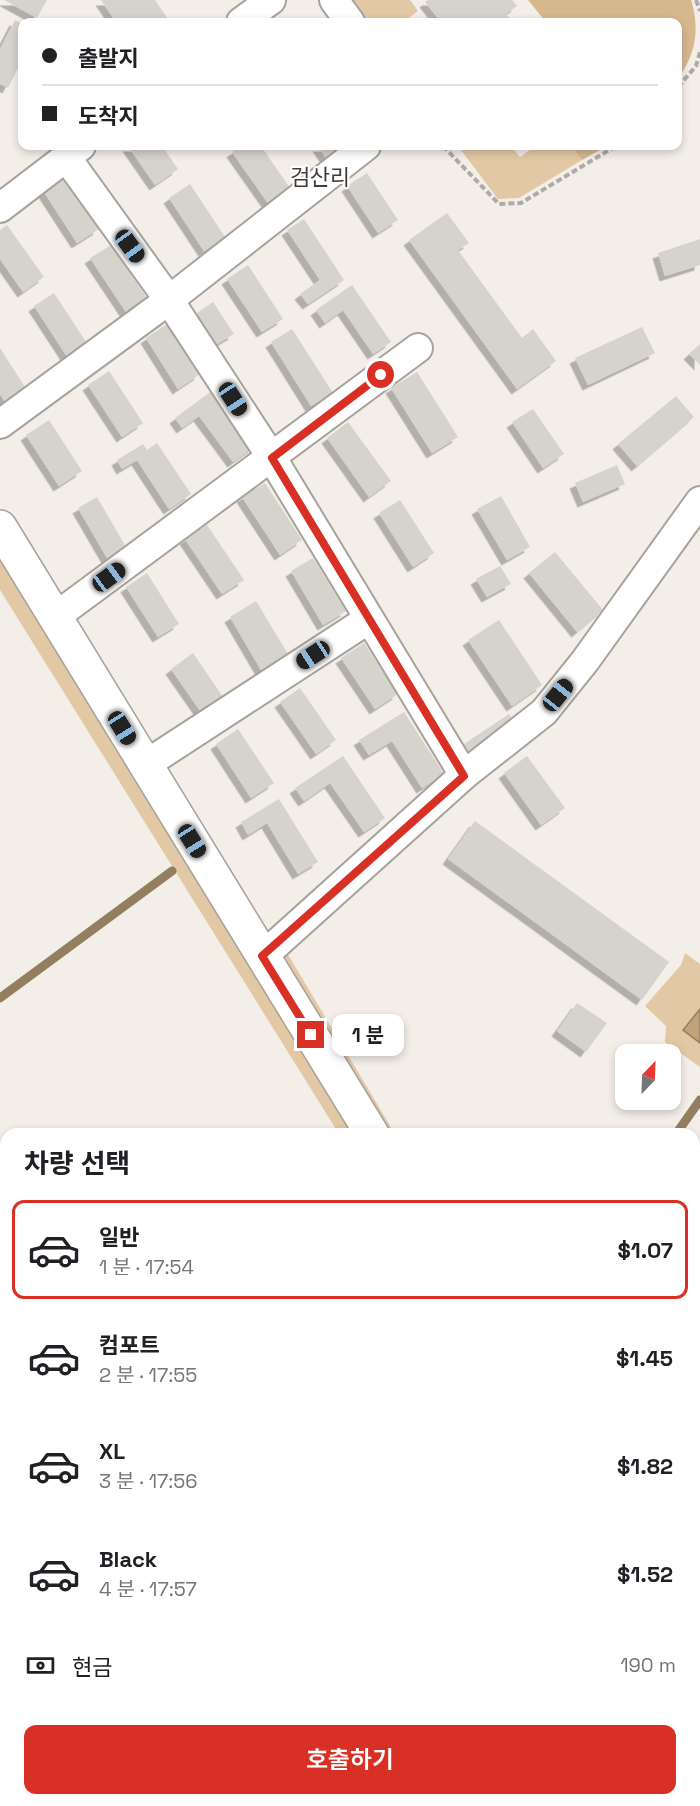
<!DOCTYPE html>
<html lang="ko">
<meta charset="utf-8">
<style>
:root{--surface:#fff;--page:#f2f2f2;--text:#202124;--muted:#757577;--line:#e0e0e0;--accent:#d93025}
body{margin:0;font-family:"Space Grotesk","Noto Sans KR",sans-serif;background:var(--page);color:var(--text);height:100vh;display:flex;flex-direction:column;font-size:22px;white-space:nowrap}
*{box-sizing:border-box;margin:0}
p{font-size:20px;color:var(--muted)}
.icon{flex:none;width:33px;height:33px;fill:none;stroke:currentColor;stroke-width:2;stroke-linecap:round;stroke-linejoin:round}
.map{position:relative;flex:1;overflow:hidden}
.drawer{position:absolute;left:0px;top:1128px;width:700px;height:678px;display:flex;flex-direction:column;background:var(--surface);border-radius:18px 18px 0 0;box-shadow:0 3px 9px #0003}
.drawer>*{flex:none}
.guide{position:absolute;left:18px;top:18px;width:664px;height:132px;border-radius:12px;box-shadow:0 3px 9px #0003;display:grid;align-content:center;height:132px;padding:0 24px;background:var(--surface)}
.needle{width:39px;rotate:23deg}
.buttons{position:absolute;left:615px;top:1044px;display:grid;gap:12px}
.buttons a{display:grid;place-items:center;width:66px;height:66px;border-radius:12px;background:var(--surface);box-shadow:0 3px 9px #0003;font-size:30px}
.end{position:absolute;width:27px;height:27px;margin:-14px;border:8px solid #d93025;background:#fff;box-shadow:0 0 0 3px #fff}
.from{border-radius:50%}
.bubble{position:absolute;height:42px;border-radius:12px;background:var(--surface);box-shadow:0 3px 9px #0003;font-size:20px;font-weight:600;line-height:42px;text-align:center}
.car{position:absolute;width:18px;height:36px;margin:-18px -9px;border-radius:8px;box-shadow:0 0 4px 2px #0007;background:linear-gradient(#222 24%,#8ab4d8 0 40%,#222 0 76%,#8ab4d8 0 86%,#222 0)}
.guide b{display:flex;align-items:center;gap:21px;height:57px;font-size:22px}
.guide b+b{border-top:2px solid var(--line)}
.guide i{width:15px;height:15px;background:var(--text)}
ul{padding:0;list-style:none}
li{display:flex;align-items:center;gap:18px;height:99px;margin:0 12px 9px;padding:0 12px;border:3px solid transparent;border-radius:12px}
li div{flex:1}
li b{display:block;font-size:22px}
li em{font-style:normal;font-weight:600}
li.selected{border-color:var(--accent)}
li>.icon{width:54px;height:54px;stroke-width:1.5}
h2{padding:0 24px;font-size:27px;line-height:72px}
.pay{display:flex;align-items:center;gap:15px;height:66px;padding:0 24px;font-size:22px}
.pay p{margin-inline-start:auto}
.action{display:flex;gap:12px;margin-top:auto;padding:12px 24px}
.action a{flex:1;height:69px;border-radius:12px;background:var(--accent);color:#fff;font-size:24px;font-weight:600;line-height:69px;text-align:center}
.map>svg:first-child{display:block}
</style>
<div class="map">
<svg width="700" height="1806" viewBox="0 0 700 1806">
<defs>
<filter id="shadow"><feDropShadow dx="-5.5" dy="5.5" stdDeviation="0" flood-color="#0004"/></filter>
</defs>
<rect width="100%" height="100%" fill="#f3eee8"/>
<g fill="#e2c8a4">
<path d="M352,0H410L418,11L403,22H364L352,6Z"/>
<path d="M458,146H511L520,157L535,146H571L582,160L519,198L498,199Z"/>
<path d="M0,538L362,1134H339L0,590Z"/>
<path d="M275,951L287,953L395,1134H384Z"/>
<path d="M685,953L700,964V1009L683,1030L700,1043V1067L665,1042L666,1026L645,1006L681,965Z"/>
</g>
<g fill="#d6b88e">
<path d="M528,0H691C700,28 696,55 678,78V22H546Z"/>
<path d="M571,146H607L582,160Z"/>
</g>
<path fill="#c0a37a" stroke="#937e60" stroke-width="1.5" d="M700,1009V1043L683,1030Z"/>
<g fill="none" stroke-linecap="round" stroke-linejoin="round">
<g stroke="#937e60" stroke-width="9">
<path d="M0,998L172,871"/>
<path d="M676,1134L700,1100"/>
<path d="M0,1567L6,1562"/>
<path d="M0,1664L6,1672"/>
<path d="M109,1800L113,1806"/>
</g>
</g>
<g fill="#d6d2cc" filter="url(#shadow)">
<path d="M4,0H47L37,18Z"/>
<path d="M101,0H155L170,22H116Z"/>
<path d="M428,0H512L517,6L506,14L513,22H441L425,2Z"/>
<path d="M15,20L22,24V60L8,88L0,84V49Z"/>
<path d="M128,146H162L178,169L155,185Z"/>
<path d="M241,146H261L292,191L270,206L232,152Z"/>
<path d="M318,146H345L326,158Z"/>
<path d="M367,173L398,220L378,233L347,186Z"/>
<path d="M66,178L99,229L77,243L44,192Z"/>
<path d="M190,184L225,237L204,251L169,198Z"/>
<path d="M447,213L469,243L458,250L522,338L533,329L556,361L517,389L409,240Z"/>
<path d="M304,219L344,280L308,304L300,294L320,280L287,230Z"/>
<path d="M7,225L44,277L23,292L0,259V230Z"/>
<path d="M700,239V265L665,276L658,253Z"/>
<path d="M111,245L149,301L128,315L90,258Z"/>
<path d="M248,265L283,319L262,332L227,279Z"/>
<path d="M352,285L391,342L373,354L343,310L325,323L316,310Z"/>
<path d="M54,293L88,345L68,358L34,306Z"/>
<path d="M213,302L234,334L217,344L197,313Z"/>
<path d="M167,324L200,374L178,389L146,338Z"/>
<path d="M642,327L655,353L588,385L575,358Z"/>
<path d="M292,329L333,393L311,406L271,342Z"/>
<path d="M700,344V365L689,354Z"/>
<path d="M0,348L28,392L7,405L0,394Z"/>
<path d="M109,371L143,423L122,437L88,385Z"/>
<path d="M417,372L458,437L432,453L391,388Z"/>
<path d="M213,390L254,447L233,462L199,416L182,428L175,418Z"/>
<path d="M676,396L694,417L637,466L618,444Z"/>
<path d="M533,409L564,454L543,468L512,422Z"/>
<path d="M49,420L82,471L59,486L26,435Z"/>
<path d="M348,422L391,481L369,497L327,438Z"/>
<path d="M157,443L191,494L169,509L137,460L122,469L117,460L143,444L147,450Z"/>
<path d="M617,465L625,484L583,502L575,483Z"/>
<path d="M265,483L302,540L280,555L242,497Z"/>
<path d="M501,496L530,547L507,560L477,509Z"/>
<path d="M97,497L126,547L107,558L78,508Z"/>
<path d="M400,500L434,553L413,567L379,513Z"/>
<path d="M207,525L244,580L222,594L185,539Z"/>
<path d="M555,552L603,610L577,632L529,573Z"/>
<path d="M313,558L346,611L323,625L291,571Z"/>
<path d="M500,566L511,584L487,597L476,579Z"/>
<path d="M147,573L179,624L158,637L126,587Z"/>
<path d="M256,601L288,654L261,670L230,617Z"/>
<path d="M499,620L542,685L512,706L468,640Z"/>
<path d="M364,643L398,694L375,709L341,658Z"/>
<path d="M193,653L225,700L203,715L171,669Z"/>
<path d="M300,688L336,740L316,754L280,702Z"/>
<path d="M404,712L444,774L422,788L392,741L369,755L359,740Z"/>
<path d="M509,714L515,723L468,755L461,746Z"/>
<path d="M238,729L274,783L251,798L216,744Z"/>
<path d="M343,756L385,818L364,832L330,783L304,801L295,788Z"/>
<path d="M527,756L565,808L541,825L504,773Z"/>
<path d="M279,799L318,862L298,874L267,823L248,835L241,822Z"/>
<path d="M475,821L669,962L642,1000L448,859Z"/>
<path d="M577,1003L607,1023L586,1052L557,1031Z"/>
</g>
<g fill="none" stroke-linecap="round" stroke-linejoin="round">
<defs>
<g id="street">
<path d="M334,0L350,22"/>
<path d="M241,22L271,0"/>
<path d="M66,157L169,300L272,458L464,775L263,956"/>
<path d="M0,208L81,146"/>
<path d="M0,424L169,300L366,146"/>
<path d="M55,617L418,348"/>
<path d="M145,765L369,619"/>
<path d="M464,775L544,712L585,661L700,501"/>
</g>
<g id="secondary">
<path d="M0,527L372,1134"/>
<path d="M694,1667L700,1677"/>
</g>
</defs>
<use href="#street" stroke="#a6a29c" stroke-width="32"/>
<use href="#secondary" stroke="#a6a29c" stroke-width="36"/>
<g stroke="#aeaaa5" stroke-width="4" stroke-dasharray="6 3" stroke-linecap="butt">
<path d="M696,0L700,11"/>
<path d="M678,87L696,66L700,52"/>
<path d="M443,146L499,204L521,203L616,146"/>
</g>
<use href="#street" stroke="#fff" stroke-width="28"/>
<use href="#secondary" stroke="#fff" stroke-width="33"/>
</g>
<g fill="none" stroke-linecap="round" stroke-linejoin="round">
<path stroke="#d93025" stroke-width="8" d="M311,1035L262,956L464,776L272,458L381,375"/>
</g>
<g text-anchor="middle" stroke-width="4.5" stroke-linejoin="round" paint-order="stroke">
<g font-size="22" fill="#3f3c37" stroke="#fff">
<text x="320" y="185">검산리</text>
</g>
</g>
</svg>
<div class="buttons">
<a><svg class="needle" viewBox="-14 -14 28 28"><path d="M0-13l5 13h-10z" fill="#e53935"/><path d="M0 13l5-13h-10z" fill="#757577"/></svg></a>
</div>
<i class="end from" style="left:381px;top:375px"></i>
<i class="end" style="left:311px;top:1035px"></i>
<div class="bubble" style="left:332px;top:1014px;width:72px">1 분</div>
<i class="car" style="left:130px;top:246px;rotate:144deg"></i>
<i class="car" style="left:233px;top:399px;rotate:147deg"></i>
<i class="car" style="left:109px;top:577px;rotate:54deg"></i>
<i class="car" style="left:313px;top:655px;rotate:237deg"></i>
<i class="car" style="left:558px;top:695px;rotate:39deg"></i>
<i class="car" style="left:122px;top:728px;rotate:148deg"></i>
<i class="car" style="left:192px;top:841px;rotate:148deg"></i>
<div class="guide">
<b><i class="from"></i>출발지</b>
<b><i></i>도착지</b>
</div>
<section class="drawer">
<h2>차량 선택</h2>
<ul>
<li class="selected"><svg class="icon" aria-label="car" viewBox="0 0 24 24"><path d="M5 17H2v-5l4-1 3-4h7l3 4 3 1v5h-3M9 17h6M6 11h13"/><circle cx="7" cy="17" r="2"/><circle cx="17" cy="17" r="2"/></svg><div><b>일반</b><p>1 분 · 17:54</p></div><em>$1.07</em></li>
<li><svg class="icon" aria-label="car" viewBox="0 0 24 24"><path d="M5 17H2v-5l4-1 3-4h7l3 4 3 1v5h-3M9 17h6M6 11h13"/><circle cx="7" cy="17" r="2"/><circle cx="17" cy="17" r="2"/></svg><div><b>컴포트</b><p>2 분 · 17:55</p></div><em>$1.45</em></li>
<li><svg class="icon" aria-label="car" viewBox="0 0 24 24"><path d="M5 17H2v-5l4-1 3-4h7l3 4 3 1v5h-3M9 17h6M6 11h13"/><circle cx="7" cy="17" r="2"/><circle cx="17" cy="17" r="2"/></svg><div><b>XL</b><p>3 분 · 17:56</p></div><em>$1.82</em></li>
<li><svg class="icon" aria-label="car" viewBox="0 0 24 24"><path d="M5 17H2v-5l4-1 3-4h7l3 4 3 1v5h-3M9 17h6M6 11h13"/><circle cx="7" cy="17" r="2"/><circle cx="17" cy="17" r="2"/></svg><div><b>Black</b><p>4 분 · 17:57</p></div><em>$1.52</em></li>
</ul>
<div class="pay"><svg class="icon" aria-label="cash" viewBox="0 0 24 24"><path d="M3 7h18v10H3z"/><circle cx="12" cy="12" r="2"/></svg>현금<p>190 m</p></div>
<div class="action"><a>호출하기</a></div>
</section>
</div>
